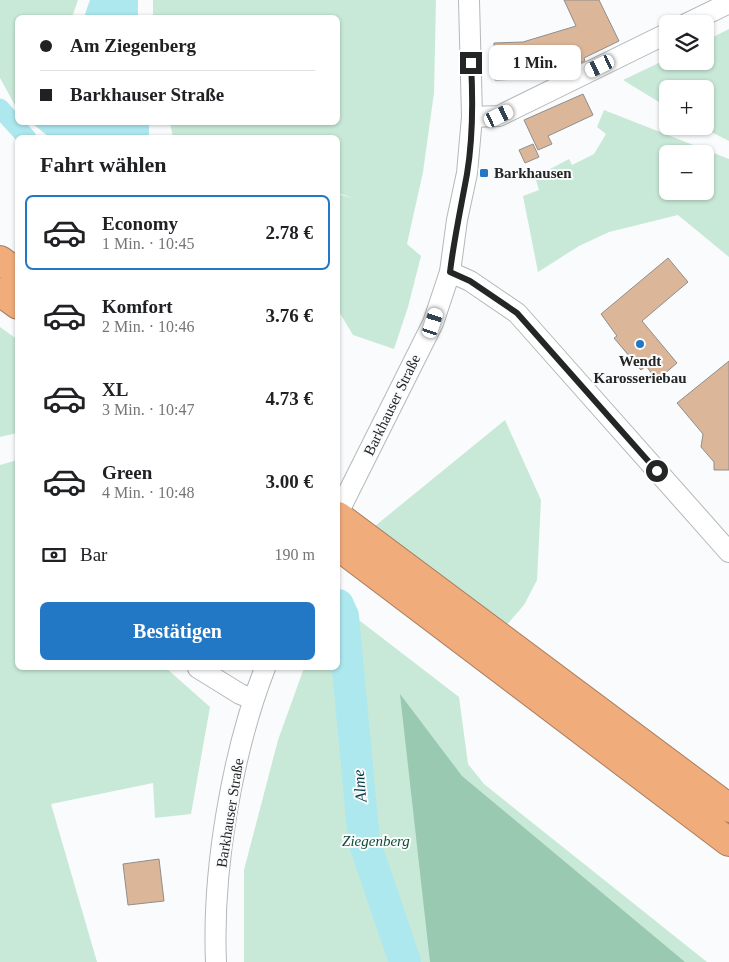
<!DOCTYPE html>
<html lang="de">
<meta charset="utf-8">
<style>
:root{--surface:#fff;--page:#f2f2f2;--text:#202124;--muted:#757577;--line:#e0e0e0;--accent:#2378c6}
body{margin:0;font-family:Georgia,serif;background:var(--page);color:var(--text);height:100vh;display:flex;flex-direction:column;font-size:19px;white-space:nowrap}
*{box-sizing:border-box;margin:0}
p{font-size:16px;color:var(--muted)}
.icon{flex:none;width:28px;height:28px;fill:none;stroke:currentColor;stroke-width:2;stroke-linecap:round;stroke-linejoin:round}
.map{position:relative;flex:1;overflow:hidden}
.side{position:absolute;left:15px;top:135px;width:325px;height:535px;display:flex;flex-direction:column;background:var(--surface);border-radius:8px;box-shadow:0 1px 4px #0004}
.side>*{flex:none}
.top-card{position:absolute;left:15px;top:15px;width:325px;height:110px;border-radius:8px;box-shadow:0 1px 4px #0004;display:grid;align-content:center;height:110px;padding:0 25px;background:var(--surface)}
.buttons{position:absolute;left:659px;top:15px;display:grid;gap:10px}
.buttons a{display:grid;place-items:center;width:55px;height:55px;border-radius:8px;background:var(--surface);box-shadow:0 1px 4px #0004;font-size:25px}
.end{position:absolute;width:22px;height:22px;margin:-11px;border:6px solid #242525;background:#fff;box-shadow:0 0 0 2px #fff}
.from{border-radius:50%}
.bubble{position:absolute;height:35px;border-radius:8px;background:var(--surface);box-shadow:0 1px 4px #0004;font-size:16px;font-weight:600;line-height:35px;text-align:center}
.car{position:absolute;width:15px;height:30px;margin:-15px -8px;border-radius:6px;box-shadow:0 0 4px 1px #0007;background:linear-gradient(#fff 24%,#345 0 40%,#fff 0 76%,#345 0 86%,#fff 0)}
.top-card b{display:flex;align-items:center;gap:18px;height:48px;font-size:19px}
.top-card b+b{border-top:1px solid var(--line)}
.top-card i{width:12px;height:12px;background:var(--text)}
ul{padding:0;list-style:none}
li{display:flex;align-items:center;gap:15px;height:75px;margin:0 10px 8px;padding:0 15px;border:2px solid transparent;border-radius:8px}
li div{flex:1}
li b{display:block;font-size:19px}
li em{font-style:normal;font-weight:600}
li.active{border-color:var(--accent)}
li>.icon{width:45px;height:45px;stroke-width:1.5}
h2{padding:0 25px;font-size:22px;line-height:60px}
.pay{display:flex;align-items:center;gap:12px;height:55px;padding:0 25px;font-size:19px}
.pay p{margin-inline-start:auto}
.primary-button{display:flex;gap:10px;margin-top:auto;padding:10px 25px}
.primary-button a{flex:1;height:58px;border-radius:8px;background:var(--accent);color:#fff;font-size:20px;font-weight:600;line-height:58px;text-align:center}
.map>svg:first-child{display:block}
</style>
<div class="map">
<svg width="729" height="962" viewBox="0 0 729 962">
<rect width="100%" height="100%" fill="#f9fbfc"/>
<g fill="#c9e9d8" fill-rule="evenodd">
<path d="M0,0H78L72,17L18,18L17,107H16L0,78Z"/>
<path d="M153,0H436L434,93L423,172L407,244L421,256L408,307L394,349L353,335L338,310V194L356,199L338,193V138L173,137L170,123L338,122V18L153,17Z"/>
<path d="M729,29V141L700,126H705V89H668L667,107L623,80L667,59L668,61H705V41Z"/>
<path d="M604,110L729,159V257L678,215L609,232L579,246L538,272L523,196L539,190L535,177L569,159L572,165L594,154L606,134L597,127ZM668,154H705V191H668Z"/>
<path d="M0,327L18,340L17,433L0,437Z"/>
<path d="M505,420L541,500L537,580L524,605L474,663L375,526Z"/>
<path d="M17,460L18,668H166L210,707L191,814L155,818L153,783L51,804L97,962H0V465Z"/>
<path d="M338,604L459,697L468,764L484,784L707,962H244V870L278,740L304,668H338Z"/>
</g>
<path fill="#99c9b1" d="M400,694L462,776L685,962H430Z"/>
<g fill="#ade8ef">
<path d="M90,0H138V17H84Z"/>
<path d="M32,123H149V137H49Z"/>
</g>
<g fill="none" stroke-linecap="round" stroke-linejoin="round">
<path stroke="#ade8ef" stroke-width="19" d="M0,108L27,138"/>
<path stroke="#ade8ef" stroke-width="32" d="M338,605L343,616L364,841L405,962"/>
</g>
<g fill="#dcb698" stroke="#8f8e8d">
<path d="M564,0H599L619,41L584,58L585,61L583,62L523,79L495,80L494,43L523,42L576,26Z"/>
<path d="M583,94L593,115L548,136L552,144L538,150L524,120Z"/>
<path d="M533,144L539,157L525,163L519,150Z"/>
<path d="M668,258L688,282L642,321L677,363L657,380L646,366L641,370L614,338L617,336L601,314Z"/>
<path d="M729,361V470H714V462L701,447L703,434L677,403Z"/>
<path d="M159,859L164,901L128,905L123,864Z"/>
</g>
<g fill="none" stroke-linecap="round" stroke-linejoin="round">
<defs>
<g id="minor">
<path d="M686,24L729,3"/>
<path d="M472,117L499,116L668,33"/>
<path d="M450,272L470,281L517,313L729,552"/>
<path d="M338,513L433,323L450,272L457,220L467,173L472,117L469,0"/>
<path d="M198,668L240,694L253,699"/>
<path d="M216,962C212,871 232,753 265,668"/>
</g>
<g id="highway">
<path d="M0,260L18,273"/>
<path d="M0,292L18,305"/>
<path d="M338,516L729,808"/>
<path d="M338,546L729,842"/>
</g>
</defs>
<use href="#minor" stroke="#b6b7b8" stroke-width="22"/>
<use href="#highway" stroke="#a97d5e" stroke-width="30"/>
<use href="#minor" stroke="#fff" stroke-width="20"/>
<use href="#highway" stroke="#f1ac7c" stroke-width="28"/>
</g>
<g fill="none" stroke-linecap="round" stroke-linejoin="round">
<path stroke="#242525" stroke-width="6" d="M471,63C473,99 473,138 467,174C461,207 454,239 450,272L470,281L517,313L657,471"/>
</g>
<g fill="#2378c6" stroke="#f9fbfc" stroke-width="2">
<rect x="479" y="168" width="10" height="10" rx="2.5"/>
<circle cx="640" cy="344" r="5"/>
</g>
<g text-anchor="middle" stroke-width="4" stroke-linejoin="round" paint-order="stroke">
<g font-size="15" font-weight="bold" fill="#242525" stroke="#f9fbfc" text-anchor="start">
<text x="494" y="178">Barkhausen</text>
<text x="640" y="366" text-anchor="middle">Wendt<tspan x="640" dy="17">Karosseriebau</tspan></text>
</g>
<g font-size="15" fill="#242525" stroke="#f9fbfc">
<text transform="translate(392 405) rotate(-64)" y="5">Barkhauser Straße</text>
<text transform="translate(230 813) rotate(-81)" y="5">Barkhauser Straße</text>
</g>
<g font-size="15" font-style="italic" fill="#0f4c35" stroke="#f9fbfc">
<text x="376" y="846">Ziegenberg</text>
</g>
<g font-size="16" font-style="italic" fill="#00393e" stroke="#f9fbfc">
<text transform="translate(359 786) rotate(-95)" y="6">Alme</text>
</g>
</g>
</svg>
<div class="buttons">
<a><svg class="icon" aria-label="layers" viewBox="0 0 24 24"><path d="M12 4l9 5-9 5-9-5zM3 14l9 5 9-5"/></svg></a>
<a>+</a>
<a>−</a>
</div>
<i class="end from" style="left:657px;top:471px"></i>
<i class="end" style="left:471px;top:63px"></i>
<div class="bubble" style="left:489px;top:45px;width:92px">1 Min.</div>
<i class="car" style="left:600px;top:66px;rotate:244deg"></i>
<i class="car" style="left:499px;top:116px;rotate:64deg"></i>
<i class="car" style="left:433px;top:323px;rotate:18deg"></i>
<div class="top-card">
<b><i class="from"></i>Am Ziegenberg</b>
<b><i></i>Barkhauser Straße</b>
</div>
<section class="side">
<h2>Fahrt wählen</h2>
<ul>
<li class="active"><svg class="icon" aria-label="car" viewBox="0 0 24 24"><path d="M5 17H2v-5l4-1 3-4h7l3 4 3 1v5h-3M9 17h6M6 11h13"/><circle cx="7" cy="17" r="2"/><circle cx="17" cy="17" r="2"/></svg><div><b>Economy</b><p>1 Min. · 10:45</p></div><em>2.78 €</em></li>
<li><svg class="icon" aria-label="car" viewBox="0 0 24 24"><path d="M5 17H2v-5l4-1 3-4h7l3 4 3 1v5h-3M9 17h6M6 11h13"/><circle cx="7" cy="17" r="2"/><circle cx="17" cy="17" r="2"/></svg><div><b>Komfort</b><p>2 Min. · 10:46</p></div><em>3.76 €</em></li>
<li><svg class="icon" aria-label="car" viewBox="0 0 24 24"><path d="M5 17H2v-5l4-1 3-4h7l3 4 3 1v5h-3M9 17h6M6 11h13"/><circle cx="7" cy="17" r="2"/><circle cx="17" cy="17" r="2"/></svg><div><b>XL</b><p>3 Min. · 10:47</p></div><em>4.73 €</em></li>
<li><svg class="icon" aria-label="car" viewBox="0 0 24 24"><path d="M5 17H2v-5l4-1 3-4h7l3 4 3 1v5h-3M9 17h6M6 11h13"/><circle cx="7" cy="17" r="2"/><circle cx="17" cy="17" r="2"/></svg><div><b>Green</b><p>4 Min. · 10:48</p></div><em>3.00 €</em></li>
</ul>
<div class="pay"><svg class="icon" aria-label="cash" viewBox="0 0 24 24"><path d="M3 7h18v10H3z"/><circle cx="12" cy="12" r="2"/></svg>Bar<p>190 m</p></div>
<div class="primary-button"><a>Bestätigen</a></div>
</section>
</div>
